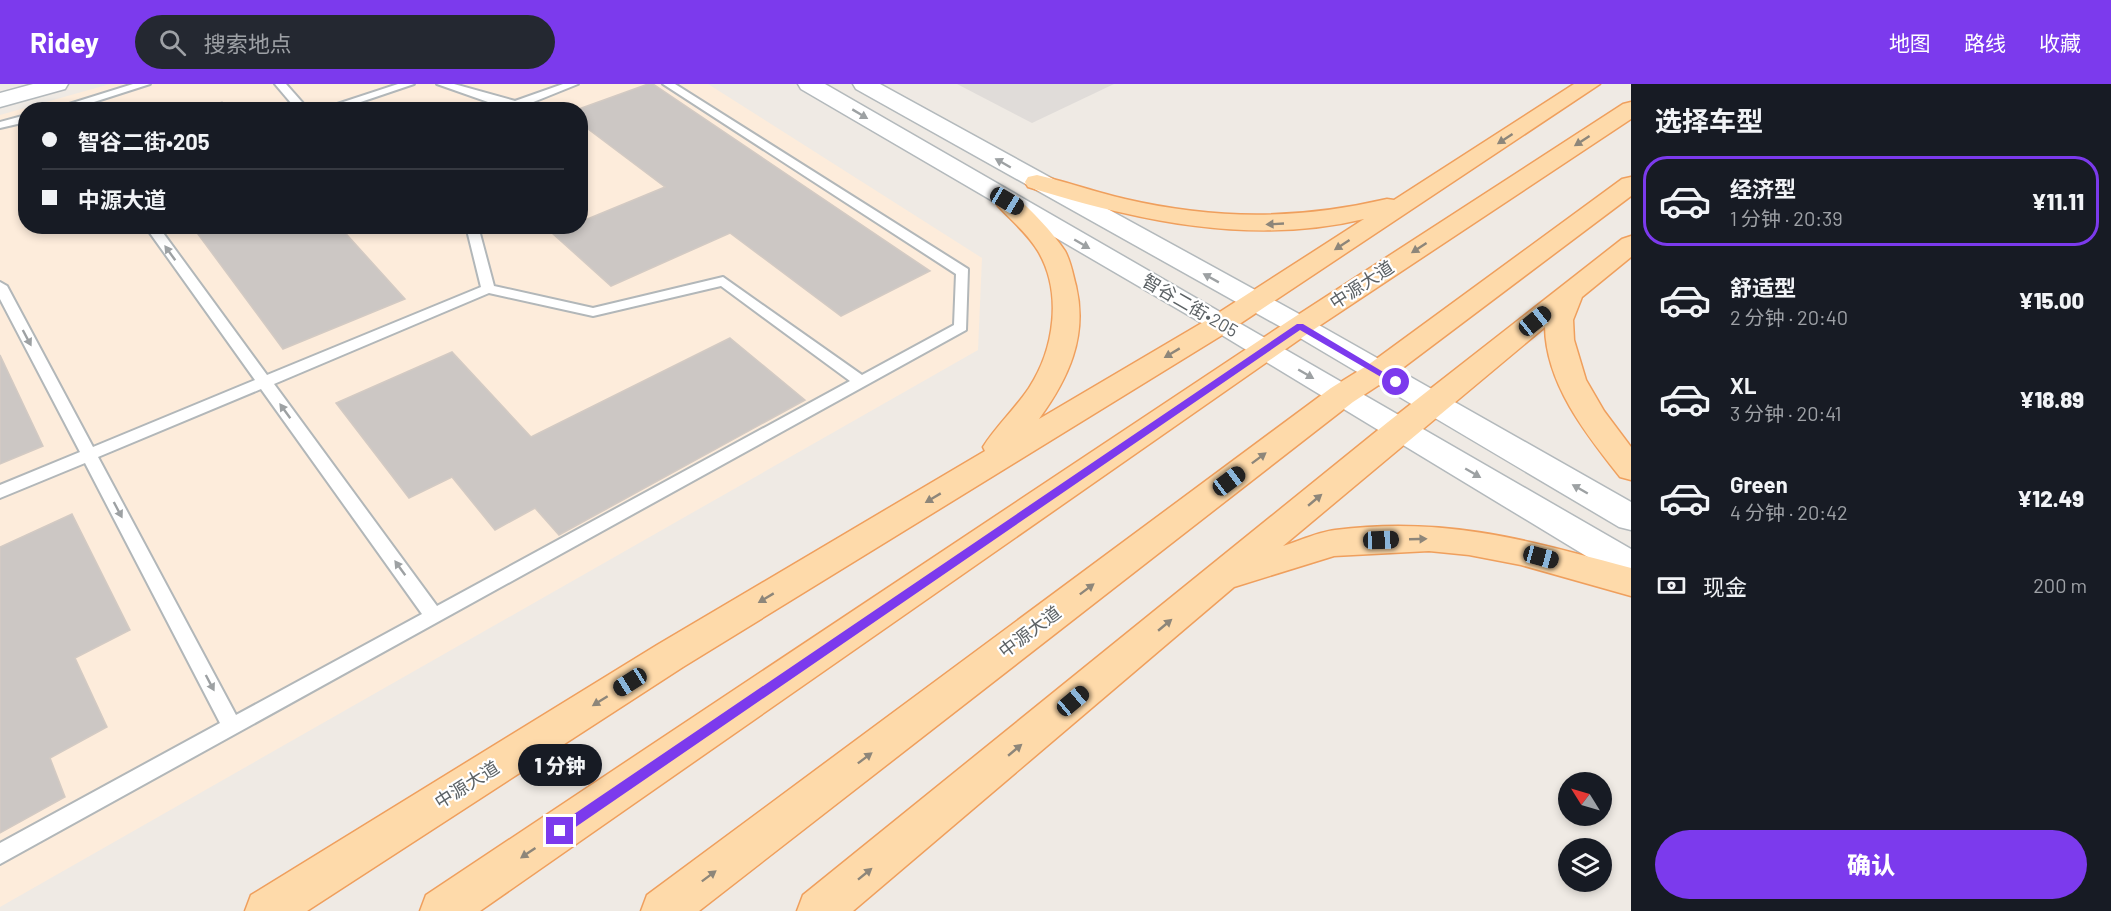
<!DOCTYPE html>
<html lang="zh">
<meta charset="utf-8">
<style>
:root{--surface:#171b24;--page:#242831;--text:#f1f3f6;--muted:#9ea1a6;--line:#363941;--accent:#7c3aed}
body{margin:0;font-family:Barlow,"Noto Sans SC",sans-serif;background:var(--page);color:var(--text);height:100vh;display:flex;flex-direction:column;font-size:22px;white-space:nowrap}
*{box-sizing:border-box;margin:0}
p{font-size:20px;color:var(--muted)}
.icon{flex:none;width:33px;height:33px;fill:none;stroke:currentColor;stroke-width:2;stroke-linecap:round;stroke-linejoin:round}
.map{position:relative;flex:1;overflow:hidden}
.side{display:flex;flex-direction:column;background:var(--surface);width:480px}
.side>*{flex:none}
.banner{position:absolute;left:18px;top:18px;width:570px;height:132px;border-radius:24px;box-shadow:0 3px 9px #0003;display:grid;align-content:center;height:132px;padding:0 24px;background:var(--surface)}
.needle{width:39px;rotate:307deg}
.tools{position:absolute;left:1558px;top:688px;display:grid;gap:12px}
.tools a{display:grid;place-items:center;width:54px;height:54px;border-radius:50%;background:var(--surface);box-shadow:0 3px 9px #0003;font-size:30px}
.end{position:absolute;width:27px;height:27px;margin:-14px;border:8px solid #7c3aed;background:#fff;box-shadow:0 0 0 3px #fff}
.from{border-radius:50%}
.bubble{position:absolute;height:42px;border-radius:21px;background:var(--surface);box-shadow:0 3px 9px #0003;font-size:20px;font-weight:800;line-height:42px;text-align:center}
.car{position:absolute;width:18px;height:36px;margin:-18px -9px;border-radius:8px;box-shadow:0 0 4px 2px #0007;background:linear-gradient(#222 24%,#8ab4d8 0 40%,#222 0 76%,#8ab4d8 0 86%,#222 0)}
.banner b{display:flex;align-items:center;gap:21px;height:57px;font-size:22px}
.banner b+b{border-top:2px solid var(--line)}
.banner i{width:15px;height:15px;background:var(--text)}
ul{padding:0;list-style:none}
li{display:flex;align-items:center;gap:18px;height:90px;margin:0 12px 9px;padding:0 12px;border:3px solid transparent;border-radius:24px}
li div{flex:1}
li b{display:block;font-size:22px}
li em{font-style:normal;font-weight:800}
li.current{border-color:var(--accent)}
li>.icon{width:54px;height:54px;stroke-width:1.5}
h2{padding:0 24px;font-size:27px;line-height:72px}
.pay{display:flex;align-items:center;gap:15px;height:66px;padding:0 24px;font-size:22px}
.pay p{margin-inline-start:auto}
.cta{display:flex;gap:12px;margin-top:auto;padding:12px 24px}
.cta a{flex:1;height:69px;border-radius:36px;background:var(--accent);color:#fff;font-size:24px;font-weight:800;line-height:69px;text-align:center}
header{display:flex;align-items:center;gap:36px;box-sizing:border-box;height:84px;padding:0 30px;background:var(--accent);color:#fff}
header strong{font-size:28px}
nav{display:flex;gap:33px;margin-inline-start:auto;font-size:21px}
.search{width:420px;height:54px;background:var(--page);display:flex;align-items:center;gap:15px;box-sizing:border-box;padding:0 21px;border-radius:33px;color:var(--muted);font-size:22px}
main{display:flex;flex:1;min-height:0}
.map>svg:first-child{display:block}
</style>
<header>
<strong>Ridey</strong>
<div class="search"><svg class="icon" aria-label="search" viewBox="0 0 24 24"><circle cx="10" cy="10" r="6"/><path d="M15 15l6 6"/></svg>搜索地点</div>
<nav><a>地图</a><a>路线</a><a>收藏</a></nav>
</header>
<main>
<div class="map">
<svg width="1631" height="827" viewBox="0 0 1631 827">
<rect width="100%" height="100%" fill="#efeae4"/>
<path fill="#fdecdb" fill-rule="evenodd" d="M110,0H708L982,174L978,266L0,823V31ZM26,26H580V142H26Z"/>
<path fill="#e0dcd9" d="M957,0H1114L1032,39Z"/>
<g fill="#ccc7c4" stroke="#d3cac3" stroke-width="1.5">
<path d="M648,0H653L930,187L841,232L730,149L611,202L552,149L569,142H580V138L665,103L580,39V26H576Z"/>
<path d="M222,18L229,26H197Z"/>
<path d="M192,142H339L405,215L283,265Z"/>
<path d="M730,254L805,316L559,451L535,424L495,446L452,393L409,414L336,319L452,268L531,353Z"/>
<path d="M0,271L43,362L0,380Z"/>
<path d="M72,430L130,546L75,574L107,643L50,674L65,713L0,749V463Z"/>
</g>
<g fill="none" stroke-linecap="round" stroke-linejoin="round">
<defs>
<g id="lane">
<path d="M133,0H150L69,26H50Z"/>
<path d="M275,0H286L309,26H297Z"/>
<path d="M398,0H414L337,26H319Z"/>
<path d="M437,0H454L515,17L563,0H578L521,23L522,26H511Z"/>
<path d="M663,0H675L968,185L966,246L0,780V759L220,639L85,379L0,414V401L80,368L0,215V198L7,202L93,363L255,296L145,142H158L267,291L481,203L466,142H478L494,202L593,224L723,193L862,291L954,241L956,190ZM721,202L850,297L437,522L274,300L489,209L593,232ZM261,305L422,530L236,631L98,373Z"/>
<path d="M26,31V38L0,44V38Z"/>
</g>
<g id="secondary">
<path d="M33,0H68L65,5L0,23V9Z"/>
<path d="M798,0H825L1631,465V496L1619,492L1212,245L801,5Z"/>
<path d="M853,0H880L1310,236L1631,418V446L1619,443L1290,248L856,5Z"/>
</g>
<g id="primary">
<path d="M1574,0H1600L1232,245L683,583L307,827H245L251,811L657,561L985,367L983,363C996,342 1015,325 1029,304C1054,266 1063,209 1038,167C1028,150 1012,137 998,122L995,117L998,112L1007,110L1016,112C1033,129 1051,146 1065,167C1071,178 1073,191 1076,202C1088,253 1068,295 1039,335L1212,233L1364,135C1251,162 1138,137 1028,103L1025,98L1028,93L1037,91C1067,98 1095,108 1125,115C1216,136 1297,136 1387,115L1394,116Z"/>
<path d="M1631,18V35L1310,248L480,827H420L426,811L1290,236L1623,20Z"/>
<path d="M1631,93V112L1388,295L1353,318L699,827H641L647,811L1331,304L1368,281L1622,95Z"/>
<path d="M1631,152V173L1582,213L1573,236L1574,256L1586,296L1604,327L1631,363V396L1620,393C1586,350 1546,300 1545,243L1283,462C1299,457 1318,448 1335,446C1445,432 1527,456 1631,484V512L1521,481L1469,471L1429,467L1334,472L1234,503L853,827H797L803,811L1388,338L1622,155Z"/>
</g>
</defs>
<use href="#lane" stroke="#b2b7b9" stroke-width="4"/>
<use href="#secondary" stroke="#b3b9bc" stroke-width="3"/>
<use href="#primary" stroke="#ef9f5d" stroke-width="3"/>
<use href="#lane" fill="#fff" fill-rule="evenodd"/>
<use href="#secondary" fill="#fff" fill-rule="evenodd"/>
<use href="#primary" fill="#fedaaa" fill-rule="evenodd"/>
</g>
<defs><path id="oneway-solid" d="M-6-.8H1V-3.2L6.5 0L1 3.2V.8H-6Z" transform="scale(1.5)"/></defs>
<g fill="#9da1a3">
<use href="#oneway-solid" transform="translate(860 30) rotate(31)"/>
<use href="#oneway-solid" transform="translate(1003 79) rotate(-150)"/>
<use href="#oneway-solid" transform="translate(1082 160) rotate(30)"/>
<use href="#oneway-solid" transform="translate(170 169) rotate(-126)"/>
<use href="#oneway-solid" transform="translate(1211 194) rotate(-151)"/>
<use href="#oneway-solid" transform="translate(27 254) rotate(62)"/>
<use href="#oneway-solid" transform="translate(1306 290) rotate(30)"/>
<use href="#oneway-solid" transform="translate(285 327) rotate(-126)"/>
<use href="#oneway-solid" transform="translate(1473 389) rotate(30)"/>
<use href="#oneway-solid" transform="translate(1580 405) rotate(-150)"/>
<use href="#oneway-solid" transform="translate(118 426) rotate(62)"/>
<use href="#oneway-solid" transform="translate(400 484) rotate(-126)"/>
<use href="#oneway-solid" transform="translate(210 599) rotate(62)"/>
</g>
<g fill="#8d867a">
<use href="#oneway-solid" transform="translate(1505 55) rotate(147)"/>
<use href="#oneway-solid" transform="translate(1582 57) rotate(147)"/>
<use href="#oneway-solid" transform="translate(1275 140) rotate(177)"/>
<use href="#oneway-solid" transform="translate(1342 161) rotate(147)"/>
<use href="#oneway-solid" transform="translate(1419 164) rotate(147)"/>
<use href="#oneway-solid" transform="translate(1172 269) rotate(149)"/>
<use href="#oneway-solid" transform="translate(1259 374) rotate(-37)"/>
<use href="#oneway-solid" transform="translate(933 414) rotate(149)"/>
<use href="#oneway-solid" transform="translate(1315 416) rotate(-40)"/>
<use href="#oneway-solid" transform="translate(1418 455) rotate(-2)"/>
<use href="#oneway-solid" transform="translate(1087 505) rotate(-37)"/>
<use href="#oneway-solid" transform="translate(766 514) rotate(149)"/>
<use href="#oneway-solid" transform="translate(1165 541) rotate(-40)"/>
<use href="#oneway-solid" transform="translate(600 617) rotate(148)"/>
<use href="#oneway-solid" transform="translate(1015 666) rotate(-40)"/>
<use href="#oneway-solid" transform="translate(865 674) rotate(-37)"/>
<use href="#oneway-solid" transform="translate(528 769) rotate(146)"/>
<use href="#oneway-solid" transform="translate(865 790) rotate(-39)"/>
<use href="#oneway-solid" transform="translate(709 792) rotate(-37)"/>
</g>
<path fill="#7c3aed" d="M1297,240H1303L1400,298L1393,300L1300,246L564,751H555V743Z"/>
<g text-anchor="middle" stroke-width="4.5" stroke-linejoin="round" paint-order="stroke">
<g font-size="18" fill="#5c6265" stroke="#fff">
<text transform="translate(1362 201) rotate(-33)" y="6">中源大道</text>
<text transform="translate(1190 222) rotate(30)" y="6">智谷二街•205</text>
<text transform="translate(1030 548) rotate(-37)" y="6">中源大道</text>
<text transform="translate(467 701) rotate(-32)" y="6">中源大道</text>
</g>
</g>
</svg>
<div class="tools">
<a><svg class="needle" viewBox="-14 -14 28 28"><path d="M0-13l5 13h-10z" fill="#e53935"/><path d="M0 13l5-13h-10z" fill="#9ea1a6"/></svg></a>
<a><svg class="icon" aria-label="layers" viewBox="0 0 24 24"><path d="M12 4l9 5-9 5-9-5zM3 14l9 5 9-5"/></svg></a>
</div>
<i class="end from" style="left:1396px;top:298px"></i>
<i class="end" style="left:560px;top:747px"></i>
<div class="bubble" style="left:518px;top:660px;width:84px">1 分钟</div>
<i class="car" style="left:1007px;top:117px;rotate:121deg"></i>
<i class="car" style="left:1535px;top:237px;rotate:51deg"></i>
<i class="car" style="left:1229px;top:397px;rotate:53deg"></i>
<i class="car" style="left:1381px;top:456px;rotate:88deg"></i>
<i class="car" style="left:1541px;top:473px;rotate:105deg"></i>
<i class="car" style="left:630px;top:598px;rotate:238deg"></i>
<i class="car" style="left:1073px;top:617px;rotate:50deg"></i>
<div class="banner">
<b><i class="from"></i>智谷二街•205</b>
<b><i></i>中源大道</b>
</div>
</div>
<section class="side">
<h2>选择车型</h2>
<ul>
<li class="current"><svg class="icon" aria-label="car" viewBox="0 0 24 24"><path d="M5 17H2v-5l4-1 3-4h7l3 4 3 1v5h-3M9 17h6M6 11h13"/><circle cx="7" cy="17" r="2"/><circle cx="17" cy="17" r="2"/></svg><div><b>经济型</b><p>1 分钟 · 20:39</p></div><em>¥11.11</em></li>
<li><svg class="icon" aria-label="car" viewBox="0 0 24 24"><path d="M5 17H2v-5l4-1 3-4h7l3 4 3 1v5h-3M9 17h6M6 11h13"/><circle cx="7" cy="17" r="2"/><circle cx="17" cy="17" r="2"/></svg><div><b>舒适型</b><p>2 分钟 · 20:40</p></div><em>¥15.00</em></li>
<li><svg class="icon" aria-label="car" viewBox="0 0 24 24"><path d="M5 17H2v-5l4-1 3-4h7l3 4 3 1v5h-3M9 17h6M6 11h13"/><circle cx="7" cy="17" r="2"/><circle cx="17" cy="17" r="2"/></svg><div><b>XL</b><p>3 分钟 · 20:41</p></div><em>¥18.89</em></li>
<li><svg class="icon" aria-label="car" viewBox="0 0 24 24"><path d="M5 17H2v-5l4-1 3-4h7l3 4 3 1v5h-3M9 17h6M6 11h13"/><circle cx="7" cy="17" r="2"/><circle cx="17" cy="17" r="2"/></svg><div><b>Green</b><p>4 分钟 · 20:42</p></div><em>¥12.49</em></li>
</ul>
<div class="pay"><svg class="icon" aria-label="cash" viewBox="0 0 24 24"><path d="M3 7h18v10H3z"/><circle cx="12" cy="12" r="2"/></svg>现金<p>200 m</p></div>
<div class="cta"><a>确认</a></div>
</section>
</main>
